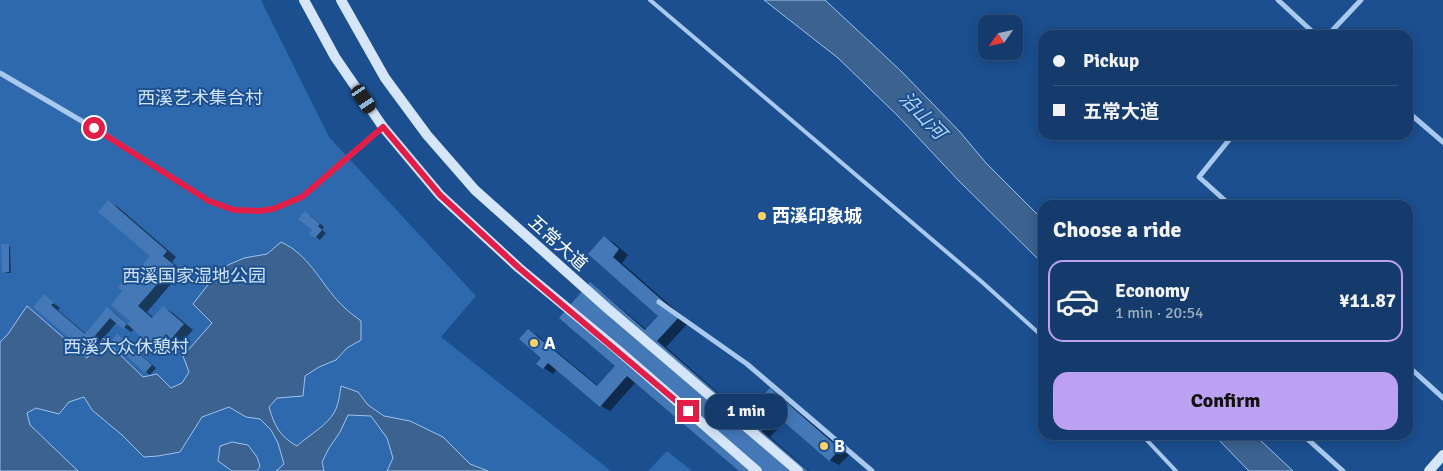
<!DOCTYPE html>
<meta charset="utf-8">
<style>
:root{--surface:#143b6b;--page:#214673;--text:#f1f3f6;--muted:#9dadc1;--line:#33557e;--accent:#bca0f2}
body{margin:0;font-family:Signika,"Noto Sans SC",sans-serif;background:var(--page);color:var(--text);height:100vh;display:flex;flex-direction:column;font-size:19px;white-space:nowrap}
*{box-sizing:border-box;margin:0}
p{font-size:16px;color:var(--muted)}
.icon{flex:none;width:28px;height:28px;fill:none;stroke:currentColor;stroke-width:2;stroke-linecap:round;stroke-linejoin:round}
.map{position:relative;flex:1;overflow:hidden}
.details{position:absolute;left:1038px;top:200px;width:375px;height:240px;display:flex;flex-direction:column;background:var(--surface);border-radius:15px;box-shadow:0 2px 12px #0003,0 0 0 1px var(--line)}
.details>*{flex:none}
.top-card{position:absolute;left:1038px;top:30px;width:375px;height:110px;border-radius:15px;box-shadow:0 2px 12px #0003,0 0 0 1px var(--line);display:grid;align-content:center;height:110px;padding:0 15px;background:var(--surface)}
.needle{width:32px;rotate:236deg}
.buttons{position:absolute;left:978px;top:15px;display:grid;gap:10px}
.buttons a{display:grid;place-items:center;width:45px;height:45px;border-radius:10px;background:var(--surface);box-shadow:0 2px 12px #0003,0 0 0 1px var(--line);font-size:25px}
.end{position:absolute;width:22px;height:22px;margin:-11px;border:6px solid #e11d48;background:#fff;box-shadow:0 0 0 2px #fff}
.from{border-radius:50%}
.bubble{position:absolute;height:35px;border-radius:15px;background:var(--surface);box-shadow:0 2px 12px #0003,0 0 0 1px var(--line);font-size:16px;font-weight:800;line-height:35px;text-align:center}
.car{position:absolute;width:15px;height:30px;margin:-15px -8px;border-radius:6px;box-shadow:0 0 4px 1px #0007;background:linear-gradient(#222 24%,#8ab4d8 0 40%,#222 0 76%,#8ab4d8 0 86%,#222 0)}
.top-card b{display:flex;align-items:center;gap:18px;height:48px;font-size:19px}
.top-card b+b{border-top:1px solid var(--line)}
.top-card i{width:12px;height:12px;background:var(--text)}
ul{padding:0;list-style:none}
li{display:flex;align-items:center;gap:15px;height:82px;margin:0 10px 8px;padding:0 5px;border:2px solid transparent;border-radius:15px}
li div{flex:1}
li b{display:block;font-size:19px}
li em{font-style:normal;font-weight:800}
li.active{border-color:var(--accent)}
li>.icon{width:45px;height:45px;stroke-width:1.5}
h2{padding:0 15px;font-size:22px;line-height:60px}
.cta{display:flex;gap:10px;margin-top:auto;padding:10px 15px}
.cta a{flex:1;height:58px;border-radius:15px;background:var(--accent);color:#111;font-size:20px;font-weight:800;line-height:58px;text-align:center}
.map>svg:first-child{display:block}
</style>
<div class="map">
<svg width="1443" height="471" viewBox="0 0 1443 471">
<rect width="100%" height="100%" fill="#1b4f8f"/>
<g fill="#2e69ad">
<path d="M0,0H261L329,137L476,296L441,337L611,471H0Z"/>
<path d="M667,451L692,471H648Z"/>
</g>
<g fill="#3c6290" stroke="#9cc4f0">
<path d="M764,0H825L902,72L960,132L986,163L1042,219V263L959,181L897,115L838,58Z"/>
<path d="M281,242C312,256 322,288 346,309C350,313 356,317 361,321V340L347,348L336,360L319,367L305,376L303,396L277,398L269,407C274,425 280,437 297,446C310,434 332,423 337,406C339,400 340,393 341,386L358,392L368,405L384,416L410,421L443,437L470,464L488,471H387L393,458L387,438L371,416L348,415L340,432L329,448L322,462L324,471H276L284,464L278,443L271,430L260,419L246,417L229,407L202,417L180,452L158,456L144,457L122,435L92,410L84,397L69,402L59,414L36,408L27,413L30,425L78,471H0V342L8,334L27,306L87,358L103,338L143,377L157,374L171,388L182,383L189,372L183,356L212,323L193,304L214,277L228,265L244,258L267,254Z"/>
<path d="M1214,435H1262L1260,440L1293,471H1249Z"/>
<path d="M232,442L248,445L257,457L260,466L257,471H232L218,461L220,446Z"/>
</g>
<g fill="#0007">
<path d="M108,202L118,207L176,257L172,262L182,271L147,312L154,318L163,307L173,313L193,330L181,343L175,339L164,352L155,347L134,329L131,332L117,322L95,348L98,350L93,355L86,351L44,296L60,308L58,310L86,334L107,309L115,313L128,325L132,321L124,291L134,276L152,256Z"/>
<path d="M310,215L324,227L322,230L326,233L320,240L316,237Z"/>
<path d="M604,237L614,243L628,255L622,263L689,322L666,347L749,420L769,397L770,389L779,395L849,455L839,465L830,460L785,421L770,437L809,471H741L636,382L610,411L601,406L557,369L553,374L544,368L543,358L528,330L538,336L598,386L617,366L590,284L599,290L647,330L660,316L590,254Z"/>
<path d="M8,245L10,246L11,273H5L3,272Z"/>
<path d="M122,338L156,368L150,375L146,372Z"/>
</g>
<g fill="#4478b7">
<path d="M108,200L167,251L163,256L174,265L138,306L152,318L163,306L184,324L171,339L166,334L154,348L127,324L130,321L111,305L122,291L118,287L131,273L134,275L150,256L98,212Z"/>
<path d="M305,211L320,224L318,226L322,230L315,238L309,234L312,230L298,219Z"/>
<path d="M604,236L619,249L613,257L680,316L657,341L748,420L768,397L764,394L770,388L840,449L829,461L776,415L761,431L808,471H739L627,376L600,407L548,363L543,369L536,364L541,358L519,339L528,329L597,386L615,366L559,318L590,282L645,330L658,316L588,254Z"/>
<path d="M1,244H9V272L2,273Z"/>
<path d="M44,294L54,303L51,305L85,334L107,307L127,324L123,329L110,318L88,344L91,345L86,352L33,307Z"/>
<path d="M117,334L152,365L145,373L111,342Z"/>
</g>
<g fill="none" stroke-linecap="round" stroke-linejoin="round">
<g stroke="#a9c9ee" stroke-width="4">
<path d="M650,0L982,282L1042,336"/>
<path d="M1142,435L1176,471"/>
</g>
<g stroke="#a9c9ee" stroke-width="5">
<path d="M1278,0L1316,35"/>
<path d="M1328,35L1361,0"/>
<path d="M0,73L109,137L209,201L234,210L260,211L273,209L302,197L383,127"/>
<path d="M1408,112L1443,142"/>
<path d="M1230,205L1199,177L1233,135"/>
<path d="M659,302L747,364L872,471"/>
<path d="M1408,366L1443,398"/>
<path d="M1303,435L1343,471"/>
</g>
<g stroke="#d6e6fa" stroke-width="10">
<path d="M304,0L335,57L383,127L440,195L519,268L619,351L757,471"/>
<path d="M341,0L385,78L427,135L475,190L607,308L798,471"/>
<path d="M1429,471L1443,455"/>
</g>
</g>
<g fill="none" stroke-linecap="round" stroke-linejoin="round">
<path stroke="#e11d48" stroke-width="6" d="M94,128L209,201L234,210L260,211L273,209L302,197L383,127L440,195L519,268L688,411"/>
</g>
<g fill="#ffd166" stroke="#1b4f8f" stroke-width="2">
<circle cx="762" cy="216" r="5"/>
<circle cx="534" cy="343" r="5"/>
<circle cx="824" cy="446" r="5"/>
</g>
<g text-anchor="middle" stroke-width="4" stroke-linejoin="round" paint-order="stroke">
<g font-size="18" fill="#cfe3fa" stroke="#1b4f8f">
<text x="200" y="104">西溪艺术集合村</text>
<text x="194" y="282">西溪国家湿地公园</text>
<text x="126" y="353">西溪大众休憩村</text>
</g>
<g font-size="18" font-weight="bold" fill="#fff" stroke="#1b4f8f" text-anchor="start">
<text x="772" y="222">西溪印象城</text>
<text x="544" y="349">A</text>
<text x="834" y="452">B</text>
</g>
<g font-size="18" fill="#fff" stroke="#1b4f8f">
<text transform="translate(558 243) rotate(42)" y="6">五常大道</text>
</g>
<g font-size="19" font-style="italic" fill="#b5d3f5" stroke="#1b4f8f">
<text transform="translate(923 115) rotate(46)" y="7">沿山河</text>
</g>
</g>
</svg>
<div class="buttons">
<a><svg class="needle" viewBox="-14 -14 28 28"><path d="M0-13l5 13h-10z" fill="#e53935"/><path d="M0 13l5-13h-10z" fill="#9dadc1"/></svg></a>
</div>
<i class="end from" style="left:94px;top:128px"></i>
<i class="end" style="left:688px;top:411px"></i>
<div class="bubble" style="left:705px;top:394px;width:82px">1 min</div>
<i class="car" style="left:364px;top:99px;rotate:146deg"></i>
<div class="top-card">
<b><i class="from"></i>Pickup</b>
<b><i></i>五常大道</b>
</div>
<section class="details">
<h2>Choose a ride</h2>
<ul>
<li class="active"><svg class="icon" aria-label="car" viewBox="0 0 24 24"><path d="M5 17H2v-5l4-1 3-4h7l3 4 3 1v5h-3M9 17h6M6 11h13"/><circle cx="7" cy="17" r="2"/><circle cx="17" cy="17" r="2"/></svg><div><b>Economy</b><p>1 min · 20:54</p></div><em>¥11.87</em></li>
</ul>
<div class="cta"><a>Confirm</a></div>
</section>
</div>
